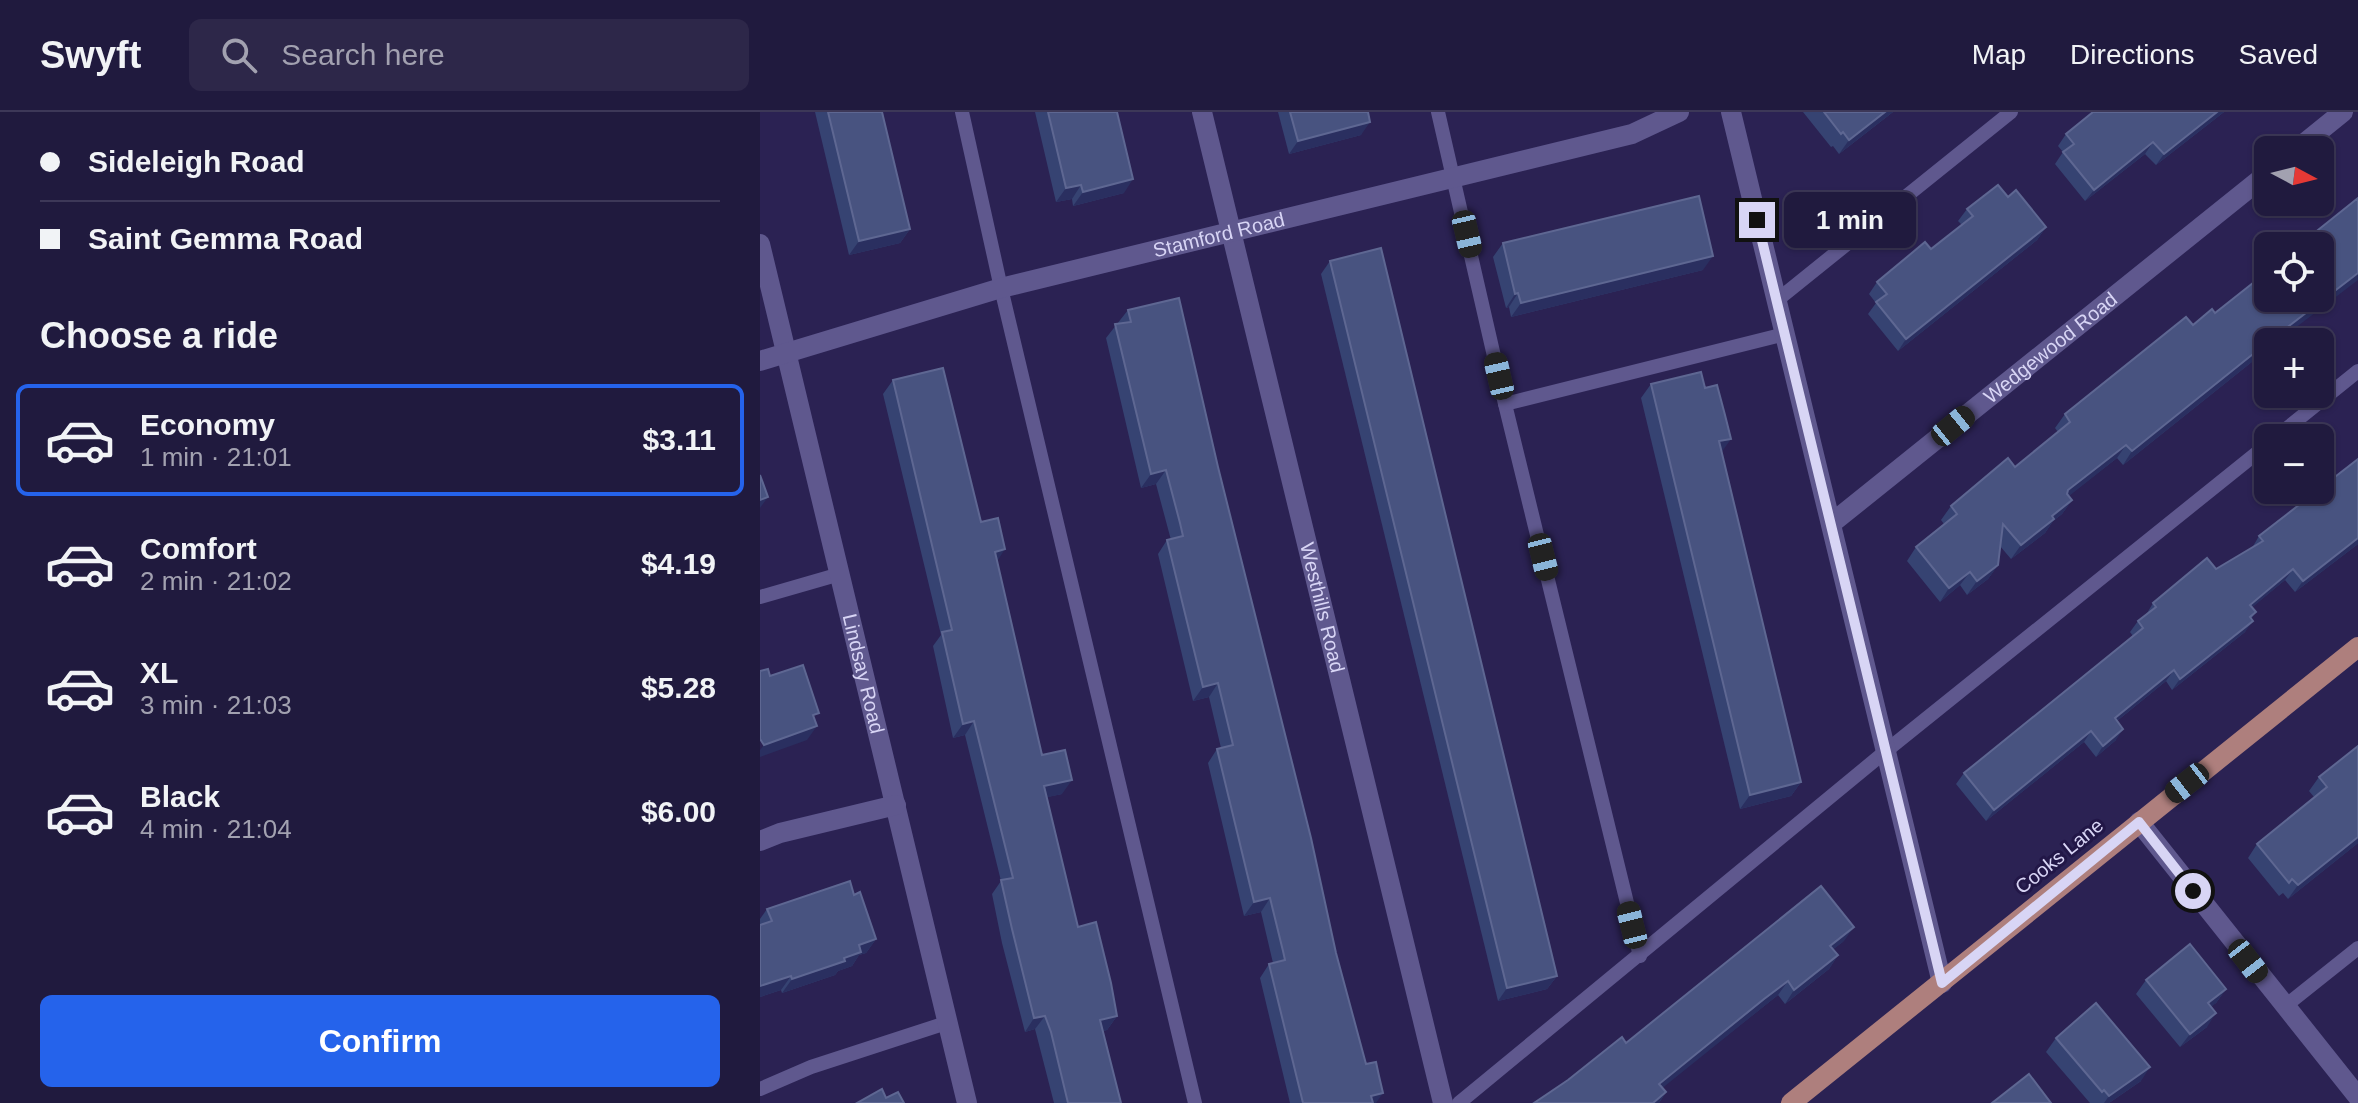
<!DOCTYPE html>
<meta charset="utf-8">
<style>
:root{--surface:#201a3e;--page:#2d2749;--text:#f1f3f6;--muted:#a2a1b0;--line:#3d3858;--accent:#2563eb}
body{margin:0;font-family:Arial,sans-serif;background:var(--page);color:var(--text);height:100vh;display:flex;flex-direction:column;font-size:30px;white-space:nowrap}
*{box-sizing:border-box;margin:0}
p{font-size:26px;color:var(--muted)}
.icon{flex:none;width:44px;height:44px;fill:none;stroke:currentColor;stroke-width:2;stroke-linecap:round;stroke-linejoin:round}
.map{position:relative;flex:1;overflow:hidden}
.drawer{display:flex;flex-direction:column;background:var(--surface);width:760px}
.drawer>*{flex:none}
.hud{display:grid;align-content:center;height:176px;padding:0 40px;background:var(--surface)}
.needle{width:52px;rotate:97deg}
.fabs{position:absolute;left:1494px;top:24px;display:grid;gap:16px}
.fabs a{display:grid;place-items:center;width:80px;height:80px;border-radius:12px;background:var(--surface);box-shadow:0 2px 6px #0004,0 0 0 2px var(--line);font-size:40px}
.end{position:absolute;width:36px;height:36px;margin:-18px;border:10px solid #d8d5f5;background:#111;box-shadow:0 0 0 4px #111}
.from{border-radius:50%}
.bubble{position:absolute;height:56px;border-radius:12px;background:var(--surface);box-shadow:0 2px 6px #0004,0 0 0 2px var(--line);font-size:26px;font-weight:600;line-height:56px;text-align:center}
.car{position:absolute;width:24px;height:48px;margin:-24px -12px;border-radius:10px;box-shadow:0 0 6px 2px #0007;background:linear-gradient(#222 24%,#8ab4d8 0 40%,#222 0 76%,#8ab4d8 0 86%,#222 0)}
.hud b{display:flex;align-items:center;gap:28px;height:76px;font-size:30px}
.hud b+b{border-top:2px solid var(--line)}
.hud i{width:20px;height:20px;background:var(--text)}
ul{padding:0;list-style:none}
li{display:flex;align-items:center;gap:24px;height:112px;margin:0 16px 12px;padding:0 24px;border:4px solid transparent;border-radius:12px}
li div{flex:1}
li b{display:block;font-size:30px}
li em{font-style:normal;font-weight:600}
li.current{border-color:var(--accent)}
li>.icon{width:72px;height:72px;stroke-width:1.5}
h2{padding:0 40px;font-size:36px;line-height:96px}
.primary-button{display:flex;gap:16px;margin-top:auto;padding:16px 40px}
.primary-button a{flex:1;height:92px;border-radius:12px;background:var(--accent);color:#fff;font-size:32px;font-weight:600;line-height:92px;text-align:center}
header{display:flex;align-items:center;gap:48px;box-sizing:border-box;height:112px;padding:0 40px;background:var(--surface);border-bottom:2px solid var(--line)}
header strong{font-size:38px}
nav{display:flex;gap:44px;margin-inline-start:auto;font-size:28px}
.search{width:560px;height:72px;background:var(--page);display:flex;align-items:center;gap:20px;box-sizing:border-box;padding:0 28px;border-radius:12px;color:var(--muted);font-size:30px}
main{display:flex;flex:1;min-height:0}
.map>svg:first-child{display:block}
</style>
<header>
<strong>Swyft</strong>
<div class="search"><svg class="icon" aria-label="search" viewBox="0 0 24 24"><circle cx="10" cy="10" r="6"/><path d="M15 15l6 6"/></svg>Search here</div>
<nav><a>Map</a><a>Directions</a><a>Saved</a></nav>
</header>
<main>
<section class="drawer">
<div class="hud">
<b><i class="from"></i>Sideleigh Road</b>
<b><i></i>Saint Gemma Road</b>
</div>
<h2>Choose a ride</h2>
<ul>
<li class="current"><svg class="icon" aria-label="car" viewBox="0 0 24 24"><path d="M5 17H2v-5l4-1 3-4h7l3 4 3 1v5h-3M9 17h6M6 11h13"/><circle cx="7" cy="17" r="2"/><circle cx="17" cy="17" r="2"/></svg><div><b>Economy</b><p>1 min · 21:01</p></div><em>$3.11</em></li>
<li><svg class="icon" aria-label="car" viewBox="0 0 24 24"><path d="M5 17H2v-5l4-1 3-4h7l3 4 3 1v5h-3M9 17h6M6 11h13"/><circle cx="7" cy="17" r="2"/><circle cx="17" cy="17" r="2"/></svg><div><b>Comfort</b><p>2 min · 21:02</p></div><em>$4.19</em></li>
<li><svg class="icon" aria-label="car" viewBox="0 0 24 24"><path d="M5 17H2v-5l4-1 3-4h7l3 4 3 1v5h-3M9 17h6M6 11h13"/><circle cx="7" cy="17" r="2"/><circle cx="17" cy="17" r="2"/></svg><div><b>XL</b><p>3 min · 21:03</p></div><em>$5.28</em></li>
<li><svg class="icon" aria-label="car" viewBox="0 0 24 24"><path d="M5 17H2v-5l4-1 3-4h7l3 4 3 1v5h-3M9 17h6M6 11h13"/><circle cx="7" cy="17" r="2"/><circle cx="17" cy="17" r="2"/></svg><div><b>Black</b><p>4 min · 21:04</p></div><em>$6.00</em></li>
</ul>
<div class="primary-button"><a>Confirm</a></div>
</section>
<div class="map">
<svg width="1598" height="991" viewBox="0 0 1598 991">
<rect width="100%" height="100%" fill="#2b2253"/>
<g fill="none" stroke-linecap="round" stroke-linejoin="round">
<g stroke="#5f588e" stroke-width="14">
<path d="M202,0L241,176L435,991"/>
<path d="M678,0L745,292L880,844"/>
<path d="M1016,189L1251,0"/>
<path d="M745,292L1025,222"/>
<path d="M1515,326L1598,259"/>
<path d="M0,485L80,462"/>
<path d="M1524,895L1598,836"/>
<path d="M0,977L51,955L189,910"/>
<path d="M699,991L1126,639L1508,332"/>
</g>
<g stroke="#5f588e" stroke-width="20">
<path id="s1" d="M442,0L683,991"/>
<path d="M971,0L1182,871"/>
<path d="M1536,38L1583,0"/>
<path id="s2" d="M0,132L207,991"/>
<path id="s3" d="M0,249L241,176L872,22L919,0"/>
<path id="s4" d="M1072,411L1508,61"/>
<path d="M1379,710L1598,985"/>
<path d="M0,729L20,721L136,693"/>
</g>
<path stroke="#ae7f7d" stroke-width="20" d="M1031,991L1598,535"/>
</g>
<g fill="#364372">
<path d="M55,0H122L150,117L140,131L89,143Z"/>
<path d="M275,0H357L364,81L313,94L312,87L296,90Z"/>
<path d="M518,0H608L601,23L529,42Z"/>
<path d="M1043,0H1133L1079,42L1073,34L1071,35Z"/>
<path d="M1333,0H1464L1396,53L1385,42L1325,89L1295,52L1303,40L1298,34L1306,22Z"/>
<path d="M1248,85L1286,115L1277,128L1138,239L1108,202L1116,191L1109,182L1117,170L1171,137L1202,113L1198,109L1207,97Z"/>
<path d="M743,131L943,158L751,205L749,195L746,196L733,145Z"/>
<path d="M570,149L797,864L787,877L738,889L561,162Z"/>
<path d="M368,198L458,355L576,841L616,991H530L500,866L509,852L513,851L501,800L484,804L448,651L457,637L461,636L449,585L433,589L398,442L407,428H411L396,372L381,376L346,226Z"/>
<path d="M1455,201L1537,214L1517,230H1508V237L1363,353L1357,346L1308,384L1312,388L1302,402L1293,409L1285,421L1251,447L1240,434L1238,453L1228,467L1207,483L1200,473L1180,490L1147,449L1156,435L1184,412L1181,408L1191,394L1255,355L1298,320L1295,316L1305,302L1433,213Z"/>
<path d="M133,268L221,410L237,450L282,643L302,682L287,685L318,815L357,904L347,918L343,919L361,991H294L275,917L265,920L242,831L232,782L241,769L205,623L193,626L173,534L181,523L123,282Z"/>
<path d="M891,272L1041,670L1031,684L980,697L881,286Z"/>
<path d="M1499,424L1598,432L1535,480L1525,468L1492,495L1496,500L1491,507L1485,520L1412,578L1406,569L1357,609L1356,628L1336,645L1324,630L1226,709L1196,672L1204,661L1373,524L1370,520L1378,509L1386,503L1393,491L1456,457L1492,436Z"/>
<path d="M1598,634V731L1528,787L1523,781L1519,784L1488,746L1497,732L1554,685L1549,679L1559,665Z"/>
<path d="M94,783L116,827L106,841L99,843L92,854L78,859L75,863L22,881L21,878L0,885V807L7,797Z"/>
<path d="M1084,829L1073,837L1078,843L1069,857L1025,892L1018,883L902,975L906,980L899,991H774L866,931Z"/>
<path d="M1386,868L1466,877L1456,891L1451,894L1447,915L1420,935L1376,882Z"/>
<path d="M1296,926L1381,969L1349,991H1330L1286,940Z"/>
</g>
<g fill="#2a2f60">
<path d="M1125,0H1133L1079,42L1089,28Z"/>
<path d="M1457,0H1464L1396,53L1404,42Z"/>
<path d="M610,10L601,23L529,42L538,29Z"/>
<path d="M1393,30L1385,42L1325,89L1334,78Z"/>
<path d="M373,67L364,81L313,94L323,80Z"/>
<path d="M321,73L312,87L296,90L306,76Z"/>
<path d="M1286,115L1277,128L1138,239L1146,227Z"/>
<path d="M150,117L140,131L89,143L99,129Z"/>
<path d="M953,144L943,158L751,205L761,191Z"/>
<path d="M1598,161V168L1517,230H1509Z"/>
<path d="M758,181L749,195L746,196L755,182Z"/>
<path d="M1508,231V237L1363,353L1372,339Z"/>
<path d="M971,327L961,341L959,329Z"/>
<path d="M1366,333L1357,346L1299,392L1308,378Z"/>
<path d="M406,358L396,372L381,376L391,362Z"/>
<path d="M8,385L0,396V388Z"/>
<path d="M1312,388L1302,402L1293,409L1285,421L1251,447L1261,433L1292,404Z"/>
<path d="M1598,426V432L1535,480L1543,469Z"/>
<path d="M245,437L236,451L235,440Z"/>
<path d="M1238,453L1228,467L1207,483L1217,469Z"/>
<path d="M1533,457L1525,468L1482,504L1490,493Z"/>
<path d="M1210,460L1200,473L1180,490L1189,476Z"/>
<path d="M1493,509L1485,520L1412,578L1420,567Z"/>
<path d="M1414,558L1406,569L1347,617L1355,606Z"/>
<path d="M458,571L449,585L433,589L443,575Z"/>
<path d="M214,609L205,623L193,626L203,612Z"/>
<path d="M57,614L47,628L0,645V638L4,633Z"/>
<path d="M1363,617L1356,628L1336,645L1343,634Z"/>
<path d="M1331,619L1324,630L1226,709L1234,698Z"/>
<path d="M312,668L302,682L275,688L284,674Z"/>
<path d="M1041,670L1031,684L980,697L990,683Z"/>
<path d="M1598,725V731L1528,787L1538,773Z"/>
<path d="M510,786L501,800L484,804L494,790Z"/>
<path d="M1094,815L1084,829L1060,848L1070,834Z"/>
<path d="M116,827L106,841L99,843L92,854L78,859L75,863L22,881L32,867L99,833Z"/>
<path d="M1078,843L1069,857L1025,892L1034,878Z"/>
<path d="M31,864L21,878L0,885V874Z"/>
<path d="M797,864L787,877L738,889L747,876Z"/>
<path d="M1028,869L1018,883L890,986L899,972Z"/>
<path d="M1466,877L1456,891L1439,905L1448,891Z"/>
<path d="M1456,901L1447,915L1420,935L1430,922Z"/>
<path d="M285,904L275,917L265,920L274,906Z"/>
<path d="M357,904L347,918L330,922L340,908Z"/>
<path d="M1390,955L1381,969L1349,991H1344L1349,984Z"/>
<path d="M906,980L899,991H893Z"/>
<path d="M623,981L616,991H606L611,984Z"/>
</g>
<g fill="#485380" stroke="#5e6792" stroke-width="2">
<path d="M68,0H122L150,117L99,129Z"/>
<path d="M288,0H357L373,67L323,80L321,73L306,76Z"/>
<path d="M530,0H608L610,10L538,29Z"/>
<path d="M1064,0H1125L1089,28L1083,20L1081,22Z"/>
<path d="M1333,0H1457L1404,42L1393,30L1334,78L1303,40L1314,32L1306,22Z"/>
<path d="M1238,73L1248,85L1256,78L1286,115L1146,227L1116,190L1127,182L1117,170L1165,130L1171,137L1213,104L1207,97Z"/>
<path d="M939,84L953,144L761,191L758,181L755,182L743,131Z"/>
<path d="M1598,86V161L1508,230L1372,339L1366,333L1308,378L1307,382L1312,388L1292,404L1294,407L1261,433L1243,412L1238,453L1217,469L1210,460L1189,476L1156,435L1197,402L1191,394L1248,346L1255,355L1310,310L1305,302L1426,205L1433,213L1452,197L1455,201L1508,159V186H1560V134H1538Z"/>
<path d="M621,136L797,864L747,876L570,149Z"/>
<path d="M419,186L458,355L551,726L576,841L606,952L616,950L619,964L623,981L611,984L613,991H543L509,852L525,848L523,839L510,786L494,790L457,637L473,633L458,571L443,575L407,428L423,424L420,411L406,358L391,362L355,212L371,210L368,198Z"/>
<path d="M183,256L221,410L238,406L245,437L235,440L282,643L305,638L312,668L284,674L318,815L336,810L351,871L357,904L340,908L361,991H308L291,920L285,904L274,906L252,817L241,768L253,766L214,609L203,612L182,520L192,518L133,268Z"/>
<path d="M941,260L945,276L957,273L965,303L971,327L959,329L1041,670L990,683L891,272Z"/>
<path d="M1598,347V426L1543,469L1533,457L1490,493L1496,500L1490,505L1493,509L1420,567L1414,558L1355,606L1363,617L1343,634L1331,619L1234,698L1204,661L1383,516L1378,509L1396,495L1393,491L1447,446L1456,457L1503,429L1499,424Z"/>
<path d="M0,363L8,385L0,388Z"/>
<path d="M43,553L59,601L53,603L57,614L4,633L0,627V559L8,557L10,564Z"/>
<path d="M1598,634V725L1538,773L1532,767L1529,771L1497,732L1567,675L1559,665Z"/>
<path d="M90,769L94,783L100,780L116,827L99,833L101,840L84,846L85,849L32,867L31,864L0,874V813L12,809L7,797Z"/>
<path d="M1061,774L1094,815L1070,834L1078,843L1034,878L1028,869L1004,887L899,972L906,980L893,991H774L808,968L862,925L866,931Z"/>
<path d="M1430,832L1466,877L1448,891L1456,901L1430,922L1386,868Z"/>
<path d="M1336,891L1390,955L1349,984L1344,978L1342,980L1296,926Z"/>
<path d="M1269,962L1291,991H1232Z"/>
<path d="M122,977L126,986L138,980L144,991H97Z"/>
</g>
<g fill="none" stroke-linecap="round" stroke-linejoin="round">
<path stroke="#d8d5f5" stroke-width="10" d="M997,108L1182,871L1379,710L1433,779"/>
</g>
<g text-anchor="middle" stroke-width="6" stroke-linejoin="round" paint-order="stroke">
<g font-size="20" fill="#d8d5f5" stroke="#221747">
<text dy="7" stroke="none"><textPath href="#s3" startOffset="476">Stamford Road</textPath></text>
<text dy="7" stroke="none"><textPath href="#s4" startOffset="280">Wedgewood Road</textPath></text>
<text dy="7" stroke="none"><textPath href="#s1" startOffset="510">Westhills Road</textPath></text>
<text dy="7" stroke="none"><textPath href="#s2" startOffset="442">Lindsay Road</textPath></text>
<text transform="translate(1299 744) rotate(-39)" y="7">Cooks Lane</text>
</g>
</g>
</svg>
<div class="fabs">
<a><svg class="needle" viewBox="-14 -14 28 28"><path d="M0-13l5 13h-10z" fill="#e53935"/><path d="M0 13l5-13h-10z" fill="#a2a1b0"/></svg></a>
<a><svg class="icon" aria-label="locate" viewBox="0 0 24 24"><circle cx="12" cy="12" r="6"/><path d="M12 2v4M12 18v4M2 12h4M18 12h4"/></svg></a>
<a>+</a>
<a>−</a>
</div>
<i class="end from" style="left:1433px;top:779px"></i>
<i class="end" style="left:997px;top:108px"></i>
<div class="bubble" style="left:1024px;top:80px;width:132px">1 min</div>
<i class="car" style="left:707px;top:122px;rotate:167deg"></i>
<i class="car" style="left:739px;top:264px;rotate:347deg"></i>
<i class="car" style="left:1193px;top:314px;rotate:51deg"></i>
<i class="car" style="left:783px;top:445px;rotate:166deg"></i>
<i class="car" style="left:1427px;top:671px;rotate:232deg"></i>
<i class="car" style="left:872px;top:813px;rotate:346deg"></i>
<i class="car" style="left:1488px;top:849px;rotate:142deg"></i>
</div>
</main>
